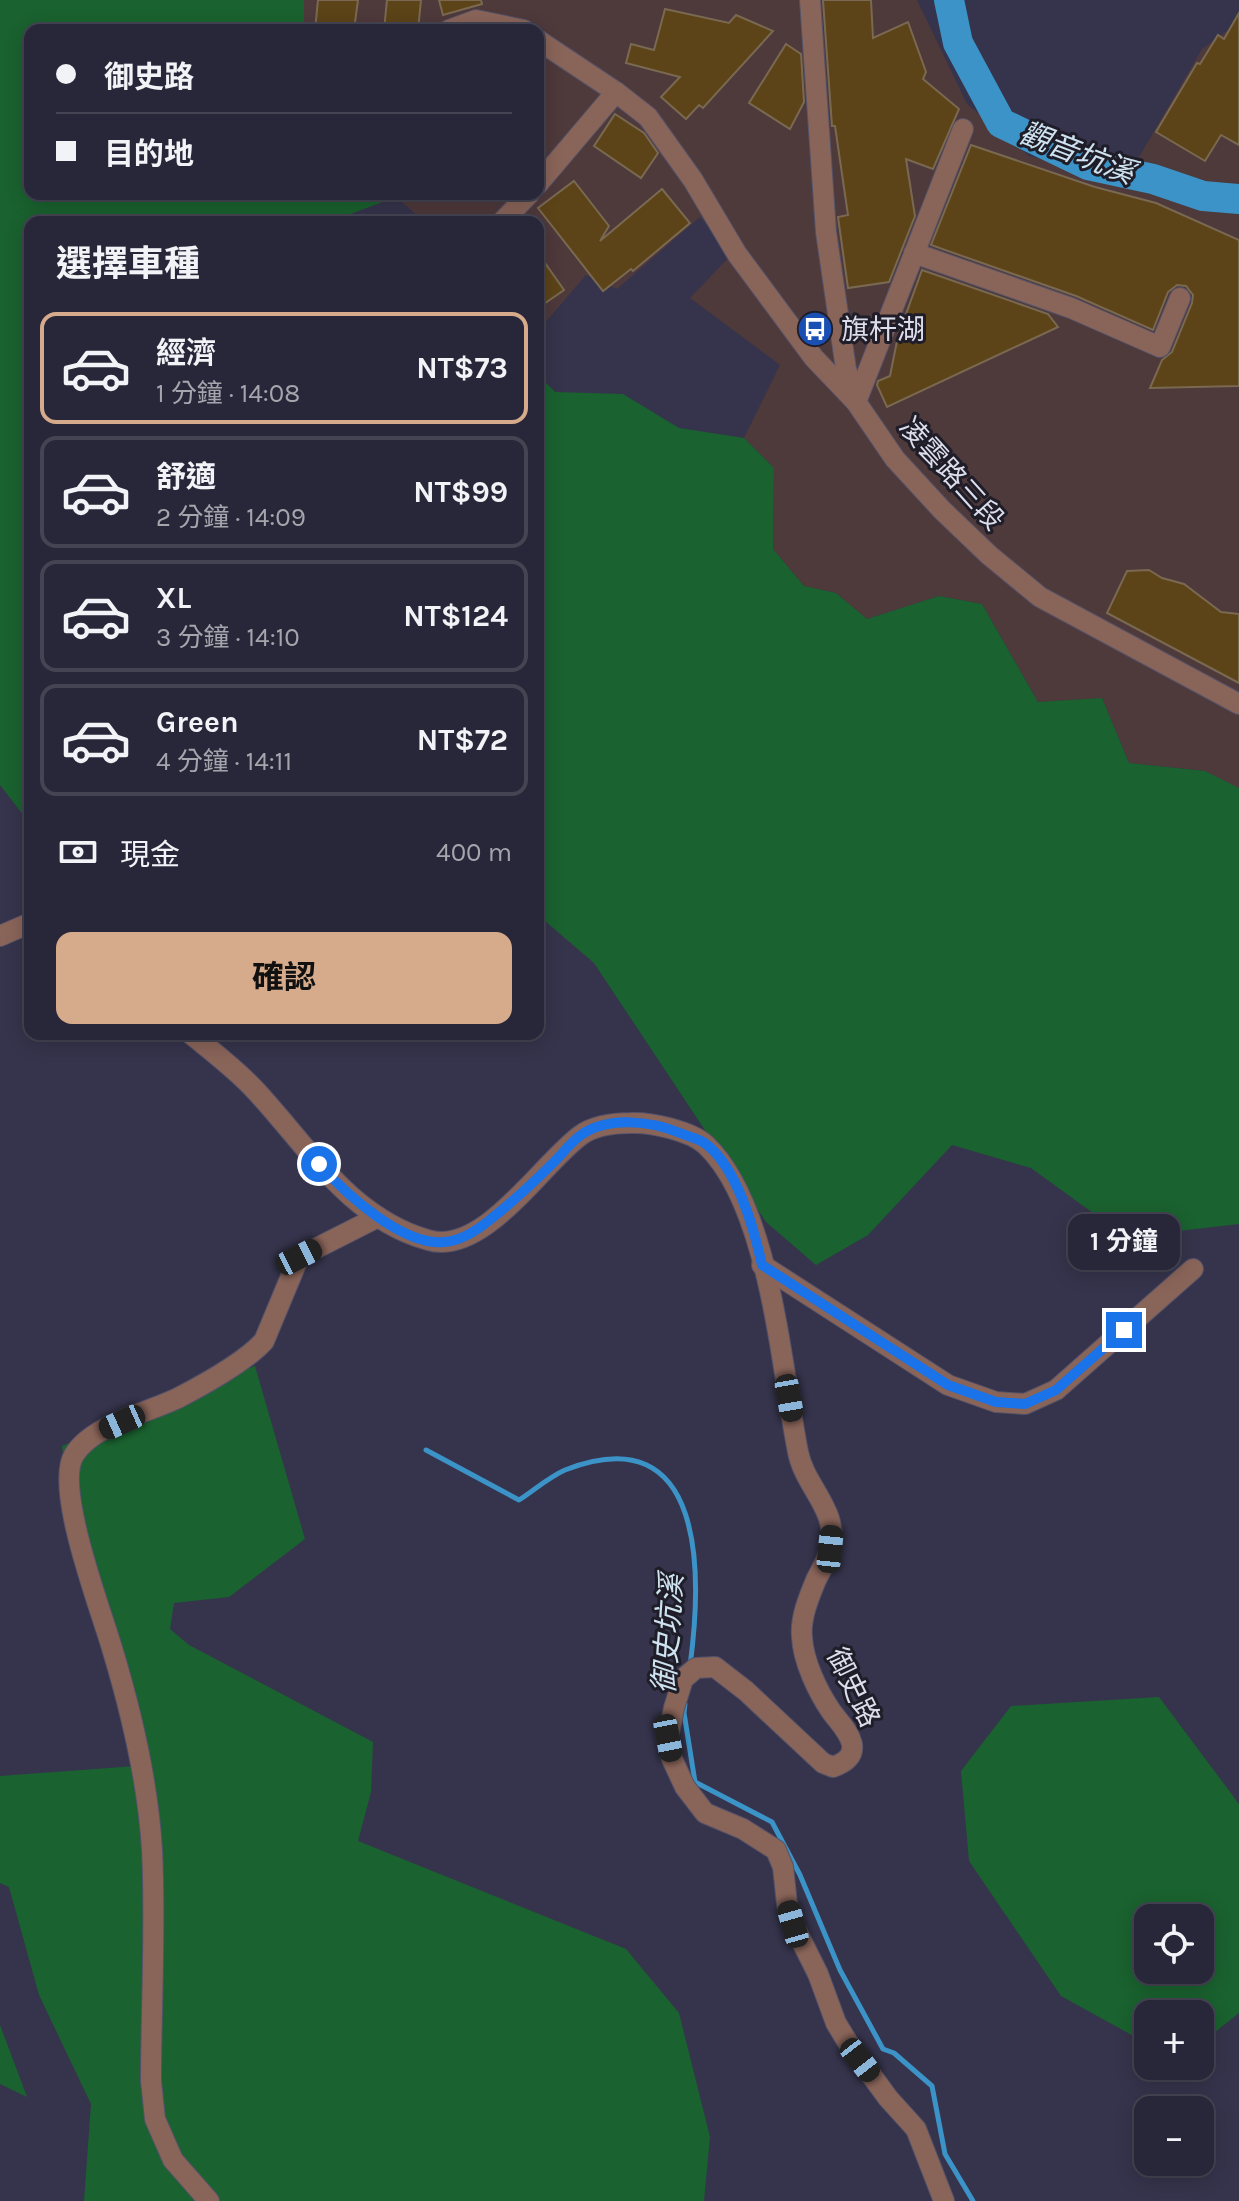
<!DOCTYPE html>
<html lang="zh-TW">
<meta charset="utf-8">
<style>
:root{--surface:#282739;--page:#343344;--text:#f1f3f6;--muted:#a5a5ae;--line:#444453;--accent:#d6ab8b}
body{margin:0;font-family:Karla,"Noto Sans TC",sans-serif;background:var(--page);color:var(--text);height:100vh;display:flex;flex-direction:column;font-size:30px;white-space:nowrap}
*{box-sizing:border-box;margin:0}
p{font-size:26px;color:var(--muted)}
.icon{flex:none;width:44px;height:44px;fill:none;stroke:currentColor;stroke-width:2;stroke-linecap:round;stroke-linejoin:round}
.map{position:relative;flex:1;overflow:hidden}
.side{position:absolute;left:24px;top:216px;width:520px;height:824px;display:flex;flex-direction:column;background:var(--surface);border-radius:16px;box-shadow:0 4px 20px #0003,0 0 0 2px var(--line)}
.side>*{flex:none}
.hud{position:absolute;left:24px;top:24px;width:520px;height:176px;border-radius:16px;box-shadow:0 4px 20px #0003,0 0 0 2px var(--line);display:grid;align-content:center;height:176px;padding:0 32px;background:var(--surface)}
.tools{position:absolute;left:1134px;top:1904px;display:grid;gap:16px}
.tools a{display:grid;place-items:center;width:80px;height:80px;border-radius:16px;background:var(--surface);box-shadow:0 4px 20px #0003,0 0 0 2px var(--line);font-size:40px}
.end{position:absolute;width:36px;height:36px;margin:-18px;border:10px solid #1a73e8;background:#fff;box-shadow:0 0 0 4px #fff}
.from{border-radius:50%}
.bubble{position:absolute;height:56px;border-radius:16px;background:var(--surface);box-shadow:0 4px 20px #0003,0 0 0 2px var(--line);font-size:26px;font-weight:700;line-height:56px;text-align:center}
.car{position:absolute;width:24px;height:48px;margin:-24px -12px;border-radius:10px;box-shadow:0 0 6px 2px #0007;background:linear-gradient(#222 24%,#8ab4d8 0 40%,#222 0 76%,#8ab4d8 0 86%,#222 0)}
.hud b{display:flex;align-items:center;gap:28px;height:76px;font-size:30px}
.hud b+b{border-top:2px solid var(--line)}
.hud i{width:20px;height:20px;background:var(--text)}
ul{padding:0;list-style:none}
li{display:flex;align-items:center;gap:24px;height:112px;margin:0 16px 12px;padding:0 16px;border:4px solid var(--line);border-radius:16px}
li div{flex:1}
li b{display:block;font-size:30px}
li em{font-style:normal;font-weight:700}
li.selected{border-color:var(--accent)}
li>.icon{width:72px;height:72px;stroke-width:1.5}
h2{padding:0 32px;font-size:36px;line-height:96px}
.pay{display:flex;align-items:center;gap:20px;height:88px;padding:0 32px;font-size:30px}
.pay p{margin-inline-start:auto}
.primary-button{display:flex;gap:16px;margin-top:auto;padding:16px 32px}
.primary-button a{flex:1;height:92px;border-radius:16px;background:var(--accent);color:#111;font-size:32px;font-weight:700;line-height:92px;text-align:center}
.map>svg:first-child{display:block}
</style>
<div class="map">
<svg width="1239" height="2201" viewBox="0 0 1239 2201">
<rect width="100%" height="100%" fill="#36344c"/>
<path fill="#4e393b" d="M304,0H917L967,104L1029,156L1128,176L1202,49L1239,22V788L1204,771L1129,763L1102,698L1038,702L982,604L939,596L867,619L836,593L804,586L773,549L774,468L744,438L780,365L690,298L733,253L700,217L617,289L586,275L538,331V222H425L392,194H538V30H304Z"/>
<g fill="#1a622f" fill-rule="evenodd">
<path d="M0,0H304V30H30V194H392L396,197L329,222H30V816L21,812L0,785Z"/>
<path d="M538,375L555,392L623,394L679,428L744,438L774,468L773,549L804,586L836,593L867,619L939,596L982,604L1038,702L1102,698L1129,763L1205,771L1239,788V1224L1126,1237L1031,1168L952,1145L868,1235L816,1265L766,1222L594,963L538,915Z"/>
<path d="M255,1366L305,1539L229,1597L174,1603L170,1629L189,1645L373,1742L371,1792L358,1841L626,1949L679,2013L710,2137L704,2201H84L91,2104L39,1995L9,1887L0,1883V1776L136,1766L68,1499L62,1446Z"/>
<path d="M1159,1697L1239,1804V2013L1200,2044V2014H1148V2044L1061,1996L969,1861L961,1771L1011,1706ZM1148,1918H1200V1970H1148Z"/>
<path d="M0,2025L27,2097L0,2084Z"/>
</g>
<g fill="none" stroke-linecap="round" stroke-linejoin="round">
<g stroke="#3b93c7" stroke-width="5">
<path d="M426,1450L519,1500C533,1491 549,1477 565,1470C707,1415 702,1576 690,1666"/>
<path d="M685,1704L684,1713L695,1782L772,1822L800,1875L840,1970L883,2049L894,2053L932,2086L945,2154L973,2201"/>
</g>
<path stroke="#3b93c7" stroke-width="30" d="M949,0L958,43L1001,123L1088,165L1153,179L1203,196L1239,199"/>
</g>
<g fill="#5c4318" stroke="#7a6951" stroke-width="2">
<path d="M318,0H358L354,30H315Z"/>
<path d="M387,0H421L418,30H384Z"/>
<path d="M439,0H481L482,4L443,15Z"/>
<path d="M823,0H871L873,38L908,22L926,72L923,79L959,109L933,169L906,159L915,216L889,282L848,288L838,217L848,215L835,126H832Z"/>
<path d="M665,9L729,23L736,15L773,31L703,108L699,105L686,119L661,97L680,77L626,63L631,44L654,50Z"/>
<path d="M1239,13V145L1221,135L1205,161L1156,132L1197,63L1200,64L1218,35L1224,39Z"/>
<path d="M786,44L801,54L804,102L790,129L749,103Z"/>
<path d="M615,114L644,133L658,153L641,178L594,146Z"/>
<path d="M971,145L1095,187L1156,203L1239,240V386L1150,388L1162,360L1172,352L1192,303L1193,295L1186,286L1177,285L1168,292L1153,330L1076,296L931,245Z"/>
<path d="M574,181L609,226L600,241L662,189L690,223L633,271L631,269L603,291L538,208Z"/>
<path d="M538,253L564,290L538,308Z"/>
<path d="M922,270L1048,314L1058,327L887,407L877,385L878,381L890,376L898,336Z"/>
<path d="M1149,570L1162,578L1184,584L1221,612L1239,614V683L1107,613L1127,571Z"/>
</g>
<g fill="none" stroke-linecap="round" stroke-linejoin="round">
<defs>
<g id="minor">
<path d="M810,0L826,232L846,369L856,402L895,459L942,510L989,555L1040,597L1239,704"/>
<path d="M449,30L476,20L524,30"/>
<path d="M538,40L616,92L648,117L693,180L737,254L814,358L856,402L963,129"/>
<path d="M538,184L616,92"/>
<path d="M502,222L529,194"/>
<path d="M914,253L1071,308L1160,347L1180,298"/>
<path d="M0,936L30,923"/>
<path d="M191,1034C213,1052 237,1070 256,1091C308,1147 350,1218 428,1240C483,1257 542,1163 581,1135C595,1125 614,1123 631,1123C651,1122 691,1131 706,1145C770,1206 781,1367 798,1452C805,1488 840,1510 830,1550C827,1560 821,1570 816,1580C809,1597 800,1618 802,1637C803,1661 818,1692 831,1711C838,1721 849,1731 852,1744C854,1757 844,1763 833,1767L823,1763L746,1691L715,1667L696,1668L683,1679L674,1708L668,1738L672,1759L685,1787L705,1813L743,1829L776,1850L783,1867L787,1904L793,1924L818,1974L836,2023L850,2046L888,2098L916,2129L944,2201"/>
<path d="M762,1265L948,1385L996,1402L1025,1404L1056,1390L1193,1269"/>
<path d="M209,2201L173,2160L155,2119L151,2081C151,2006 156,1925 152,1850C148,1782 132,1714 112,1648C101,1610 54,1488 74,1455C92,1425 147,1413 178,1398C205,1384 245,1362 264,1341L299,1257L378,1217"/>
</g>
</defs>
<use href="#minor" stroke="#545269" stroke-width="22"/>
<use href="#minor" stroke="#896459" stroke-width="20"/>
</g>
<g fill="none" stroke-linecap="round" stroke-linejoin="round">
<path stroke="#1a73e8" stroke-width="10" d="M319,1164C345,1193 402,1246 444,1242C462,1241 479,1229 492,1218C515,1200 535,1181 555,1161C563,1153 571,1142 581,1135C608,1116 651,1121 680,1133C687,1136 696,1138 703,1142C736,1164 754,1229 762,1265L948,1385L996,1402L1025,1404L1056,1390L1124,1330"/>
</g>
<defs>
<symbol id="bus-disc" viewBox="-11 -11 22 22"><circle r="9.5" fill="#1a4fb4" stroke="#1e1d28"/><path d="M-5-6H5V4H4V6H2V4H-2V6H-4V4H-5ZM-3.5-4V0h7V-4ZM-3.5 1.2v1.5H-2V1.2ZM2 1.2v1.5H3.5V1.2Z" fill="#fff"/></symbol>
</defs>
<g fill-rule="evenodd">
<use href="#bus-disc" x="795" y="309" width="40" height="40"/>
</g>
<g text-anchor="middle" stroke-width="6" stroke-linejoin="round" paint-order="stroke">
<g font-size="28" fill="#dcdceb" stroke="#1e1d28" text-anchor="start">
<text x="841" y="339">旗杆湖</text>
</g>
<g font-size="28" fill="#dcdceb" stroke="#1e1d28">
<text transform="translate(952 473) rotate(48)" y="10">凌雲路三段</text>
<text transform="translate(854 1687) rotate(64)" y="10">御史路</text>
</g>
<g font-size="30" font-style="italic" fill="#cee2f0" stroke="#1e1d28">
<text transform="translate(1077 153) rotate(21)" y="10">觀音坑溪</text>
<text transform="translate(668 1634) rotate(-86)" y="10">御史坑溪</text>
</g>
</g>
</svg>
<div class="tools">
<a><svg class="icon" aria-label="locate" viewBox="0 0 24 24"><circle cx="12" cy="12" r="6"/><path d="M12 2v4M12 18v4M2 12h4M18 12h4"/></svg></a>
<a>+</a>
<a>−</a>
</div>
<i class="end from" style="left:319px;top:1164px"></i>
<i class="end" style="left:1124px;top:1330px"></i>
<div class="bubble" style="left:1068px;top:1214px;width:112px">1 分鐘</div>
<i class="car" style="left:299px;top:1257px;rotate:63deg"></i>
<i class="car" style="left:789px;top:1398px;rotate:170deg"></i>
<i class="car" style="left:122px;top:1422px;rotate:246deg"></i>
<i class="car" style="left:830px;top:1549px;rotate:6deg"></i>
<i class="car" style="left:668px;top:1738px;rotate:169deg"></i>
<i class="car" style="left:793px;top:1924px;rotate:344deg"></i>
<i class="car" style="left:860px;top:2060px;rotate:142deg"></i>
<div class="hud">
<b><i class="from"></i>御史路</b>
<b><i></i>目的地</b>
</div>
<section class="side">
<h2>選擇車種</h2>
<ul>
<li class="selected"><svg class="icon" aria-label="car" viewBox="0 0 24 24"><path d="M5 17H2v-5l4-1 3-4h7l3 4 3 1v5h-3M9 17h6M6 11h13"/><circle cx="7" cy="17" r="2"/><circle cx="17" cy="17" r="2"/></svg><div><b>經濟</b><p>1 分鐘 · 14:08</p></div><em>NT$73</em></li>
<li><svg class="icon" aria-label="car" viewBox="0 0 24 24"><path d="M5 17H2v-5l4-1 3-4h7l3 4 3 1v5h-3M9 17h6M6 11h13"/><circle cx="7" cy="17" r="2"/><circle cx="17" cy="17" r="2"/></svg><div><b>舒適</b><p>2 分鐘 · 14:09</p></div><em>NT$99</em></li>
<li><svg class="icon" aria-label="car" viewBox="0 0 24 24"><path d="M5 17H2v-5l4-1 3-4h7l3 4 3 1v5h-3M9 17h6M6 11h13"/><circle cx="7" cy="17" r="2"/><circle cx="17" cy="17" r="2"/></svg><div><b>XL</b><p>3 分鐘 · 14:10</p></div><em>NT$124</em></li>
<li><svg class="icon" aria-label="car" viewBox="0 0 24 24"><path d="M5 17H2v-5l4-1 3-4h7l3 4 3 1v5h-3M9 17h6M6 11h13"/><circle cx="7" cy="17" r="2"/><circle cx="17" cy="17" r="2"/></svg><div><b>Green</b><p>4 分鐘 · 14:11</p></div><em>NT$72</em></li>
</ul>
<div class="pay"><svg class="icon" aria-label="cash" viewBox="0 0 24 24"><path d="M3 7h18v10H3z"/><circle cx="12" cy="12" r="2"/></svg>現金<p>400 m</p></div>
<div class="primary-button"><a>確認</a></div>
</section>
</div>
